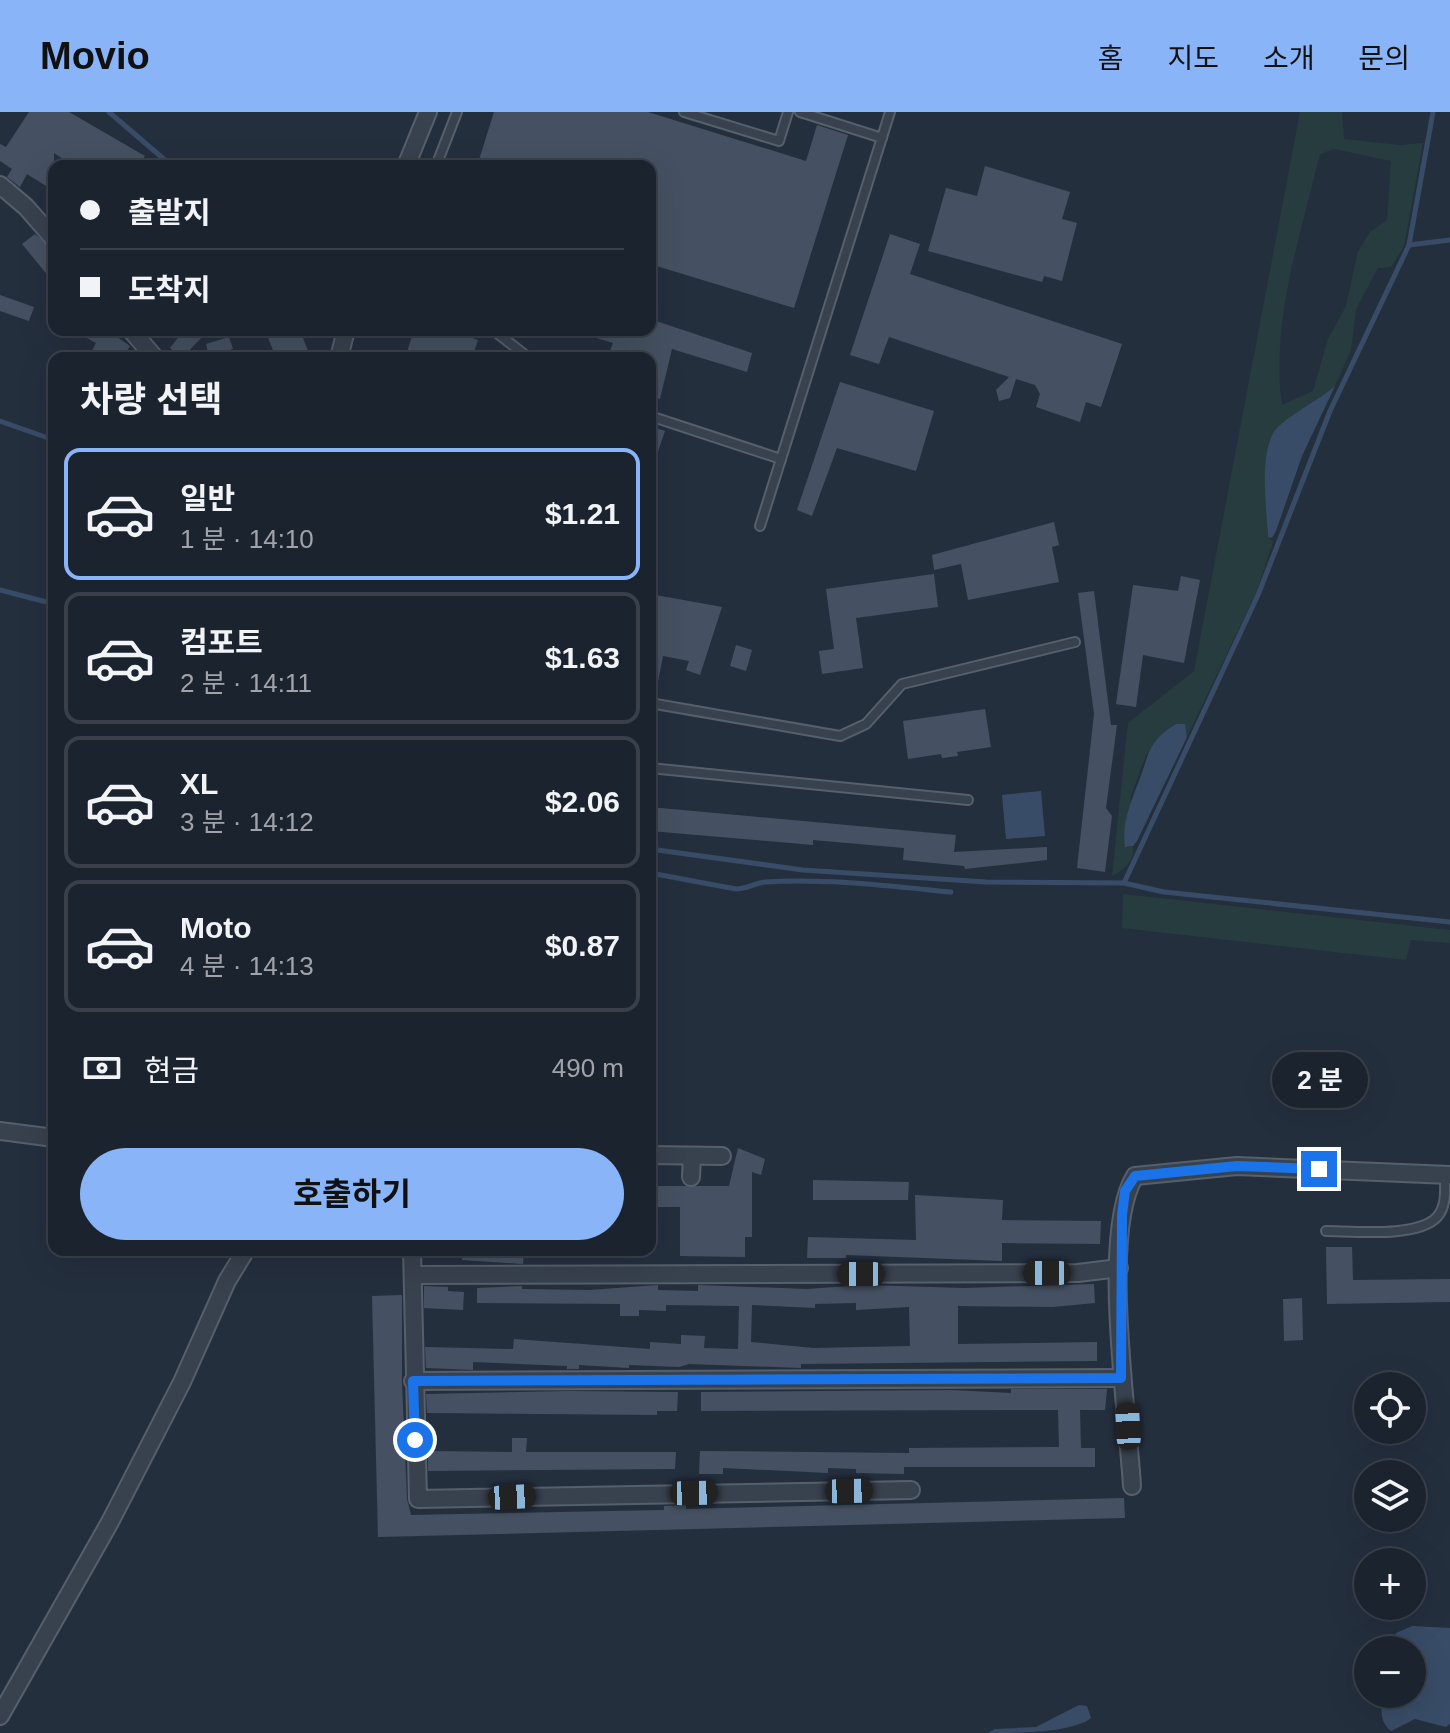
<!DOCTYPE html>
<html lang="ko">
<meta charset="utf-8">
<style>
:root{--surface:#1b232e;--page:#282f3a;--text:#f1f3f6;--muted:#a0a4aa;--line:#39404a;--accent:#8ab4f8}
body{margin:0;font-family:Helvetica,"Noto Sans KR",sans-serif;background:var(--page);color:var(--text);height:100vh;display:flex;flex-direction:column;font-size:30px;white-space:nowrap}
*{box-sizing:border-box;margin:0}
p{font-size:26px;color:var(--muted)}
.icon{flex:none;width:44px;height:44px;fill:none;stroke:currentColor;stroke-width:2;stroke-linecap:round;stroke-linejoin:round}
.map{position:relative;flex:1;overflow:hidden}
.details{position:absolute;left:48px;top:240px;width:608px;height:904px;display:flex;flex-direction:column;background:var(--surface);border-radius:16px;box-shadow:0 8px 32px #0002,0 0 0 2px var(--line)}
.details>*{flex:none}
.banner{position:absolute;left:48px;top:48px;width:608px;height:176px;border-radius:16px;box-shadow:0 8px 32px #0002,0 0 0 2px var(--line);display:grid;align-content:center;height:176px;padding:0 32px;background:var(--surface)}
.tools{position:absolute;left:1354px;top:1260px;display:grid;gap:16px}
.tools a{display:grid;place-items:center;width:72px;height:72px;border-radius:50%;background:var(--surface);box-shadow:0 8px 32px #0002,0 0 0 2px var(--line);font-size:40px}
.end{position:absolute;width:36px;height:36px;margin:-18px;border:10px solid #1a73e8;background:#fff;box-shadow:0 0 0 4px #fff}
.from{border-radius:50%}
.bubble{position:absolute;height:56px;border-radius:28px;background:var(--surface);box-shadow:0 8px 32px #0002,0 0 0 2px var(--line);font-size:26px;font-weight:700;line-height:56px;text-align:center}
.car{position:absolute;width:24px;height:48px;margin:-24px -12px;border-radius:10px;box-shadow:0 0 6px 2px #0007;background:linear-gradient(#222 24%,#8ab4d8 0 40%,#222 0 76%,#8ab4d8 0 86%,#222 0)}
.banner b{display:flex;align-items:center;gap:28px;height:76px;font-size:30px}
.banner b+b{border-top:2px solid var(--line)}
.banner i{width:20px;height:20px;background:var(--text)}
ul{padding:0;list-style:none}
li{display:flex;align-items:center;gap:24px;height:132px;margin:0 16px 12px;padding:0 16px;border:4px solid var(--line);border-radius:16px}
li div{flex:1}
li b{display:block;font-size:30px}
li em{font-style:normal;font-weight:700}
li.active{border-color:var(--accent)}
li>.icon{width:72px;height:72px;stroke-width:1.5}
h2{padding:0 32px;font-size:36px;line-height:96px}
.pay{display:flex;align-items:center;gap:20px;height:88px;padding:0 32px;font-size:30px}
.pay p{margin-inline-start:auto}
.primary-button{display:flex;gap:16px;margin-top:auto;padding:16px 32px}
.primary-button a{flex:1;height:92px;border-radius:48px;background:var(--accent);color:#111;font-size:32px;font-weight:700;line-height:92px;text-align:center}
header{display:flex;align-items:center;gap:48px;box-sizing:border-box;height:112px;padding:0 40px;background:var(--accent);color:#111}
header strong{font-size:38px}
nav{display:flex;gap:44px;margin-inline-start:auto;font-size:28px}
.map>svg:first-child{display:block}
</style>
<header>
<strong>Movio</strong>
<nav><a>홈</a><a>지도</a><a>소개</a><a>문의</a></nav>
</header>
<div class="map">
<svg width="1450" height="1621" viewBox="0 0 1450 1621">
<rect width="100%" height="100%" fill="#242f3e"/>
<g fill="#263c3f" fill-rule="evenodd">
<path d="M1300,0H1342L1344,27L1400,33L1423,31L1404,134L1391,155L1378,156L1356,197L1351,238L1335,274L1301,301L1267,412L1268,424L1273,430L1256,481L1187,625L1185,613L1146,643L1131,684L1127,736L1133,734C1135,750 1124,757 1112,764L1128,611L1194,559ZM1334,37L1391,49L1387,108L1370,120L1358,139L1346,194L1328,227L1313,279L1282,293C1270,211 1301,122 1320,42Z"/>
<path d="M1123,782L1450,818V831L1411,828L1406,848L1122,816Z"/>
</g>
<g fill="#394c67">
<path d="M1335,274L1302,344L1276,419L1272,426L1268,425C1267,399 1257,333 1279,314C1296,299 1317,289 1335,274Z"/>
<path d="M1176,612H1185L1187,625L1137,729L1133,734L1125,735C1122,713 1129,694 1137,674C1149,645 1146,630 1176,612Z"/>
<path d="M1041,679L1045,724L1006,727L1002,683Z"/>
<path d="M1412,1514L1450,1516V1612L1446,1615L1415,1607L1391,1619C1381,1611 1381,1602 1382,1590L1394,1582H1412V1538H1394L1396,1521Z"/>
<path d="M1079,1593L1087,1594L1091,1606C1072,1621 1017,1621 988,1621L995,1617L1036,1615Z"/>
</g>
<g fill="none" stroke-linecap="round" stroke-linejoin="round">
<g stroke="#394c67" stroke-width="5">
<path d="M109,0L172,54"/>
<path d="M1409,133L1450,128"/>
<path d="M0,309L54,328"/>
<path d="M0,478L54,492"/>
<path d="M650,737L803,758L986,770L1124,771L1258,483L1330,299L1409,133L1433,0"/>
<path d="M650,761L736,777C748,777 754,771 765,770C826,766 890,774 951,780"/>
<path d="M1124,771L1164,780L1450,810"/>
</g>
</g>
<g fill="#455162" fill-rule="evenodd">
<path d="M29,0H69L145,44L138,54H74L54,41V79L27,62L20,75L7,65L12,57L0,49V32L6,35Z"/>
<path d="M494,0H648L806,49L817,13L848,23L794,196L650,152V54H477Z"/>
<path d="M985,54L1070,80L1062,107L1077,111L1062,169L1044,164L1042,170L928,139L946,76L977,84Z"/>
<path d="M35,122L54,138V171L22,132Z"/>
<path d="M890,122L920,132L910,162L1122,232L1101,295L1086,290L1080,310L1036,295L1040,282L1035,273L1016,267L1010,286L999,289L996,278L1009,265L889,225L879,252L850,243Z"/>
<path d="M0,183L34,195L29,209L0,199Z"/>
<path d="M650,207L752,241L747,260L672,237L660,287L656,286L650,295V246H607L613,231L580,221L650,218Z"/>
<path d="M72,218H107L130,234L123,246H88L96,231Z"/>
<path d="M184,218H195L203,224L182,246L170,236Z"/>
<path d="M265,218H300L308,239L289,246H276Z"/>
<path d="M414,218H448L478,228L472,246H405Z"/>
<path d="M229,225L233,237L209,244L206,232Z"/>
<path d="M840,270L934,299L916,359L837,336L812,404L797,398Z"/>
<path d="M650,314L665,319L652,357H650Z"/>
<path d="M1054,410L1059,433L1052,435L1059,470L968,488L961,452L934,458L932,443Z"/>
<path d="M934,462L938,495L856,506L863,556L822,562L819,539L834,537L826,477Z"/>
<path d="M1181,464L1200,468L1184,551L1143,543L1136,595L1116,592L1133,473L1178,479Z"/>
<path d="M1094,479L1111,613H1117L1106,696L1112,704L1105,760L1077,756L1094,602L1078,481Z"/>
<path d="M650,482L722,495L700,563L686,558L689,549L663,544L656,580L650,579Z"/>
<path d="M736,533L752,538L746,559L730,554Z"/>
<path d="M985,597L991,635L957,640L958,644L942,646L941,642L908,647L903,609Z"/>
<path d="M650,695L956,723L954,740L1047,735V748L965,757L964,754L903,748L904,736L813,728V733L650,719Z"/>
<path d="M738,1036L765,1047L761,1063L752,1060V1125H745V1145L680,1144V1095H650V1074H729Z"/>
<path d="M813,1068L909,1070L908,1088H813Z"/>
<path d="M915,1083L1003,1088L1002,1108L1101,1109L1100,1132L1002,1131V1149L846,1143V1146H807L808,1125L916,1128Z"/>
<path d="M1326,1135H1352L1353,1168L1450,1167V1190L1327,1192Z"/>
<path d="M462,1138H524L523,1152L462,1148Z"/>
<path d="M1094,1172L1095,1191L1053,1195L958,1194V1232L1097,1230V1249L801,1252V1256L689,1252L679,1255L629,1253V1256L579,1253V1257H567V1254L473,1250V1258L426,1256L425,1235L513,1237L514,1227L650,1237V1230L681,1232V1223L705,1224L704,1236L738,1237L739,1194L666,1193V1199L639,1198V1204H620V1192L477,1191V1176L522,1174V1177L589,1178L658,1173V1178L698,1179V1173L806,1177L865,1173L964,1176ZM856,1191V1198L909,1195L910,1234L813,1236L751,1230L752,1193L815,1196V1192Z"/>
<path d="M424,1174L448,1175V1179L464,1180L463,1198L424,1196Z"/>
<path d="M402,1183V1270L407,1387L411,1403L664,1398V1394L686,1393V1397L1124,1386L1125,1406L378,1425L372,1184Z"/>
<path d="M1302,1186L1303,1228L1284,1229L1283,1187Z"/>
<path d="M1011,1277H1107L1105,1298H1080L1081,1336H1095V1355H904V1362L856,1361V1357L828,1356V1361L723,1356V1362H699L700,1339L909,1341V1336L1059,1335L1058,1298L701,1299V1280L951,1278L1011,1281Z"/>
<path d="M567,1279L678,1280L677,1299H657V1303L427,1301L426,1282Z"/>
<path d="M512,1326H527L526,1340H676L675,1357L428,1359V1339L512,1340Z"/>
</g>
<g fill="none" stroke-linecap="round" stroke-linejoin="round">
<defs>
<g id="lane">
<path d="M684,0L779,29L788,0"/>
<path d="M800,0L882,26"/>
<path d="M436,54L457,0"/>
<path d="M493,218L529,246"/>
<path d="M650,304L781,347"/>
<path d="M760,414L890,0"/>
<path d="M650,591L840,624L866,612L902,572L1075,530"/>
<path d="M650,656L968,688"/>
<path d="M1326,1119C1352,1119 1418,1126 1437,1105C1447,1094 1445,1077 1445,1063"/>
</g>
<g id="street">
<path d="M406,54L428,0"/>
<path d="M0,73L26,95L54,127"/>
<path d="M131,218L155,246"/>
<path d="M339,246L346,218"/>
<path d="M0,1019L54,1026"/>
<path d="M650,1043L722,1044"/>
<path d="M691,1065L692,1044"/>
<path d="M412,1138L418,1387L911,1378"/>
<path d="M413,1163L1078,1161L1119,1156"/>
<path d="M413,1269L1121,1266"/>
<path d="M1132,1374C1128,1303 1100,1120 1135,1064L1237,1054L1450,1063"/>
<path d="M0,1604L110,1410L182,1270L227,1169L246,1138"/>
</g>
</defs>
<use href="#lane" stroke="#565f6c" stroke-width="12"/>
<use href="#street" stroke="#565f6c" stroke-width="20"/>
<use href="#lane" stroke="#38414e" stroke-width="8"/>
<use href="#street" stroke="#38414e" stroke-width="16"/>
</g>
<g fill="none" stroke-linecap="round" stroke-linejoin="round">
<path stroke="#1a73e8" stroke-width="10" d="M415,1328L413,1269L1121,1266L1122,1103L1125,1079L1135,1064L1237,1054L1319,1057"/>
</g>
</svg>
<div class="tools">
<a><svg class="icon" aria-label="locate" viewBox="0 0 24 24"><circle cx="12" cy="12" r="6"/><path d="M12 2v4M12 18v4M2 12h4M18 12h4"/></svg></a>
<a><svg class="icon" aria-label="layers" viewBox="0 0 24 24"><path d="M12 4l9 5-9 5-9-5zM3 14l9 5 9-5"/></svg></a>
<a>+</a>
<a>−</a>
</div>
<i class="end from" style="left:415px;top:1328px"></i>
<i class="end" style="left:1319px;top:1057px"></i>
<div class="bubble" style="left:1272px;top:940px;width:96px">2 분</div>
<i class="car" style="left:1047px;top:1161px;rotate:270deg"></i>
<i class="car" style="left:861px;top:1162px;rotate:270deg"></i>
<i class="car" style="left:1128px;top:1314px;rotate:357deg"></i>
<i class="car" style="left:849px;top:1379px;rotate:89deg"></i>
<i class="car" style="left:694px;top:1381px;rotate:89deg"></i>
<i class="car" style="left:512px;top:1385px;rotate:87deg"></i>
<div class="banner">
<b><i class="from"></i>출발지</b>
<b><i></i>도착지</b>
</div>
<section class="details">
<h2>차량 선택</h2>
<ul>
<li class="active"><svg class="icon" aria-label="car" viewBox="0 0 24 24"><path d="M5 17H2v-5l4-1 3-4h7l3 4 3 1v5h-3M9 17h6M6 11h13"/><circle cx="7" cy="17" r="2"/><circle cx="17" cy="17" r="2"/></svg><div><b>일반</b><p>1 분 · 14:10</p></div><em>$1.21</em></li>
<li><svg class="icon" aria-label="car" viewBox="0 0 24 24"><path d="M5 17H2v-5l4-1 3-4h7l3 4 3 1v5h-3M9 17h6M6 11h13"/><circle cx="7" cy="17" r="2"/><circle cx="17" cy="17" r="2"/></svg><div><b>컴포트</b><p>2 분 · 14:11</p></div><em>$1.63</em></li>
<li><svg class="icon" aria-label="car" viewBox="0 0 24 24"><path d="M5 17H2v-5l4-1 3-4h7l3 4 3 1v5h-3M9 17h6M6 11h13"/><circle cx="7" cy="17" r="2"/><circle cx="17" cy="17" r="2"/></svg><div><b>XL</b><p>3 분 · 14:12</p></div><em>$2.06</em></li>
<li><svg class="icon" aria-label="car" viewBox="0 0 24 24"><path d="M5 17H2v-5l4-1 3-4h7l3 4 3 1v5h-3M9 17h6M6 11h13"/><circle cx="7" cy="17" r="2"/><circle cx="17" cy="17" r="2"/></svg><div><b>Moto</b><p>4 분 · 14:13</p></div><em>$0.87</em></li>
</ul>
<div class="pay"><svg class="icon" aria-label="cash" viewBox="0 0 24 24"><path d="M3 7h18v10H3z"/><circle cx="12" cy="12" r="2"/></svg>현금<p>490 m</p></div>
<div class="primary-button"><a>호출하기</a></div>
</section>
</div>
